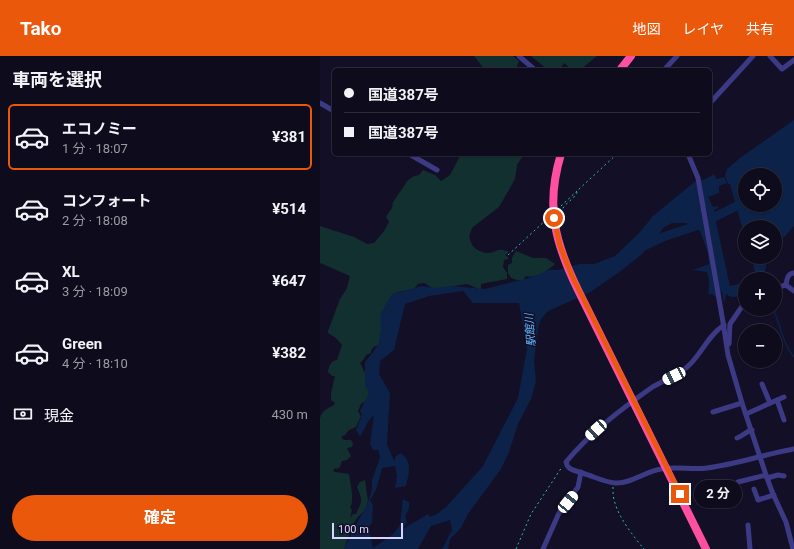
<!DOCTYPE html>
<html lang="ja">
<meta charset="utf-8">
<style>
:root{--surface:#0e0b1c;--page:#171425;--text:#f1f3f6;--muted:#9b9ba3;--line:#2e2b3b;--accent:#ea580c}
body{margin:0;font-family:Roboto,"Noto Sans JP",sans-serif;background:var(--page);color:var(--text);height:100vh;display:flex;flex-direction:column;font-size:15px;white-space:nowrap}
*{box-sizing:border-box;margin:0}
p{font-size:13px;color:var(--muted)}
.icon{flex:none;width:22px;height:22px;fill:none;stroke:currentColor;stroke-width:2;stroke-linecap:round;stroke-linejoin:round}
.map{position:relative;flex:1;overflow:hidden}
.details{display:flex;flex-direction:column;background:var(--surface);width:320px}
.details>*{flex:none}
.top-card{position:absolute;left:12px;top:12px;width:380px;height:88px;border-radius:6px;box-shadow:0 1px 3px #0004,0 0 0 1px var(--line);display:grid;align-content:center;height:88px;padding:0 12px;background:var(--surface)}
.controls{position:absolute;left:418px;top:112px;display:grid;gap:8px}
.controls a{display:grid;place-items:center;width:44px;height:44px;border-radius:50%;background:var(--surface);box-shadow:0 1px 3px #0004,0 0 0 1px var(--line);font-size:20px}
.scale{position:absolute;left:12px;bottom:10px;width:71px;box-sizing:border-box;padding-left:4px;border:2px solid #d9d4ff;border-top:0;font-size:11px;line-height:14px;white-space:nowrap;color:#d9d4ff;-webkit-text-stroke:3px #130f26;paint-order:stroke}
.end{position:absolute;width:18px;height:18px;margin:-9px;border:5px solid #ea580c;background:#fff;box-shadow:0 0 0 2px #fff}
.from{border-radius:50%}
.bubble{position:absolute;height:28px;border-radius:14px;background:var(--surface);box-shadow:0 1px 3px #0004,0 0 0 1px var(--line);font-size:13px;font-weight:700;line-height:28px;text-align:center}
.car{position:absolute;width:12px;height:24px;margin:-12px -6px;border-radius:5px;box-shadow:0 0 3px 1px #0007;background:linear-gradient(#fff 24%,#345 0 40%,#fff 0 76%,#345 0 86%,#fff 0)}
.top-card b{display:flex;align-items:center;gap:14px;height:38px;font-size:15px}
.top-card b+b{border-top:1px solid var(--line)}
.top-card i{width:10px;height:10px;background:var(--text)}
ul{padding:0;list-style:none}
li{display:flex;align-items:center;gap:12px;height:66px;margin:0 8px 6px;padding:0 4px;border:2px solid transparent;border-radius:6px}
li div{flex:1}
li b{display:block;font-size:15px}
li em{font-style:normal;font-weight:700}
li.selected{border-color:var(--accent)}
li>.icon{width:36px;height:36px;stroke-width:1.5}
h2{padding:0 12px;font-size:18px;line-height:48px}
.pay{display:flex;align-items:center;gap:10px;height:44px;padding:0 12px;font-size:15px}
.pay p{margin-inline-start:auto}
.button{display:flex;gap:8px;margin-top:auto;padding:8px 12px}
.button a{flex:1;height:46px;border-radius:24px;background:var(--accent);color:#fff;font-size:16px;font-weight:700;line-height:46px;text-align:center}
header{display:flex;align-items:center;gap:24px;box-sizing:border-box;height:56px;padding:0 20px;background:var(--accent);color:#fff}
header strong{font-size:19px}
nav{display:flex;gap:22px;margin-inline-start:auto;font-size:14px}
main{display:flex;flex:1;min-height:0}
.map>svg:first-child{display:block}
</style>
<header>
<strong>Tako</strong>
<nav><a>地図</a><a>レイヤ</a><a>共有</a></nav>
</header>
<main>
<section class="details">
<h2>車両を選択</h2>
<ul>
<li class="selected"><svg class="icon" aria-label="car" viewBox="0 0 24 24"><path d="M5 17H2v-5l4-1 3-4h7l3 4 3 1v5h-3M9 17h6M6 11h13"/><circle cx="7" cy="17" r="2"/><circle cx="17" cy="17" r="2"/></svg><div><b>エコノミー</b><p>1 分 · 18:07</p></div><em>¥381</em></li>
<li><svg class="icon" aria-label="car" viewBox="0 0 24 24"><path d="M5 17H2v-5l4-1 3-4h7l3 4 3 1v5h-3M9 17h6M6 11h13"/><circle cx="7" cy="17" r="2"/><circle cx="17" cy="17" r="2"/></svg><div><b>コンフォート</b><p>2 分 · 18:08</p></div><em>¥514</em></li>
<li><svg class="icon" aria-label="car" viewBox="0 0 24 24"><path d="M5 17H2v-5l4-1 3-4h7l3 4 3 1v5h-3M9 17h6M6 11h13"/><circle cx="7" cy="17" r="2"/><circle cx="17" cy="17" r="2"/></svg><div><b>XL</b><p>3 分 · 18:09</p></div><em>¥647</em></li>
<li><svg class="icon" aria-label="car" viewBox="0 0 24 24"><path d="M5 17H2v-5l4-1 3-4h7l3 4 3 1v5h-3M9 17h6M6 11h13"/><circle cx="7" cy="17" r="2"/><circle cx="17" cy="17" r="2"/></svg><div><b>Green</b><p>4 分 · 18:10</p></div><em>¥382</em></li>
</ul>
<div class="pay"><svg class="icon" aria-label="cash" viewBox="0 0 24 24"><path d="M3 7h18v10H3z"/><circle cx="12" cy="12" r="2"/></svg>現金<p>430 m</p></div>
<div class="button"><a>確定</a></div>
</section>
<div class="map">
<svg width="474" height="493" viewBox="0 0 474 493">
<rect width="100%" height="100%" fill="#130f26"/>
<g fill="#12302f">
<path d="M154,0H193L199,5L197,10L199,14H165Z"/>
<path d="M211,0H277L260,14H250L249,11L244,7L241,12L243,14H228Z"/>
<path d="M141,98H204L197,109L195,123L190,132L179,151L153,171C150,176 148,181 151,186C153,194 165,199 173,196C177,195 174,195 179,194C182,193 185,195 188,195V197L185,199L188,201V203L184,204L183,211L187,217V223L161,228V234L147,228L114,233L104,227L98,228L94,233L77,236L71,243L59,289C54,290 51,292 51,297L46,299L44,303L40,307C45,315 47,324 51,333L49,343L41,348L38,355L41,360L36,371L29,374L25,379L21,381L24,384H31L33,388L32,391L27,392L31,400L27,404L22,405L20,411L17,413L15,412L13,415L15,416L29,418C30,426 35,445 30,451L32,454L30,462L33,458H36C42,445 43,445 37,431L40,426L45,424L48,445L45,454L36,463L31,473L24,493H0V362C2,355 8,352 14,349L15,347L11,344V337L15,320H12L8,316C9,310 10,305 17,304L22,289L16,282L8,277V275L20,243L27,232L30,220L0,207V170L34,181L47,188L54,187L64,175L69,166L66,161L72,152L73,146L88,124L94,120L99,119L103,114L115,119L121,125L130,119Z"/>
<path d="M196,195L213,202H226L235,208C227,215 217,223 206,220L203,224H197L191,222L188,217V209L192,207V202Z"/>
</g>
<g fill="#0c2248" fill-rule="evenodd">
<path d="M474,64V170L458,188L455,194V171H425V181L410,128H408L405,120L407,113L420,102ZM425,119H455V149H425Z"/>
<path d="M393,117L397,123L404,121L407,127L399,130V137L388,141L393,151L398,150V152L394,154V157L410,230L419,228L422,230H425V235C418,240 414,244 406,238L404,249L402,235L396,241L392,238H388C389,231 390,223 387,216L373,214L389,208L388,197L380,175L366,167H352L343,172L336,183L321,199L298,217L269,237L228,255L221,263L218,273L214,305L216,326L211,343L198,368L189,396L181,413L148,458L141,472L130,483L128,493H121C127,488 127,480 132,475L130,464L111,470L98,493H24L35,470L44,455L48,446L52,434V424L60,401L58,394H53L50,388L54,359C47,365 45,373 40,381L36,374L42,359L40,355L48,339L49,335L45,331V306L53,296L59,287L61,274L60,259L72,238L102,230L115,232L132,230L165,233L216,220L228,214H238L259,208H274L295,200L320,176L333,160L378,123L383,124L393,119ZM143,235L153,247H199L207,293L198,342L163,410L127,450L117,458L110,461L108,458L83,473L87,466L85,460C88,455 90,452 89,446L84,444L83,442L80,469L73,478L53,492L49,471L52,467L53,449L50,444L56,434L62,412L75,410L77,420L75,432L86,430C89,416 93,407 81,397L76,400L74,405L67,388L70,337L59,318L60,305L74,294L85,248L109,240Z"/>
<path d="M431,201H451L446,210L443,223H437Z"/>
</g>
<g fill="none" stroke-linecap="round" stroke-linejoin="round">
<path stroke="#0c2248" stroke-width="1.5" d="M453,253C461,269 462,287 474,301"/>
<path stroke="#0c2248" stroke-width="9" d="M322,191L343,181L376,170L425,146"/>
<g stroke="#2fb8b0" stroke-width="1" stroke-dasharray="2 3" stroke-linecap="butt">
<path d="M241,150L258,134"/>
<path d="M241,157C243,147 255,144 258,134L297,98"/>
<path d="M241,160L242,169"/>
<path d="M188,199L227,163"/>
<path d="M293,431C293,436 293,442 295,447C299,462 314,481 324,493"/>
<path d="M196,493L211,458L242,411"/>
</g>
<g stroke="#3d3a85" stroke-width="5">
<path d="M199,0L215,14"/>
<path d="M450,0L462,13L474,4"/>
<path d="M344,14L357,0"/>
<path d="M0,47L14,55"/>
<path d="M390,47L433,0"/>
<path d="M89,98L117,114"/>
<path d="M368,98L378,122L403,266L408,299L422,347L447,422L453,438L466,466L473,493"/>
<path d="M466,229C467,223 467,218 474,217"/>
<path d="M466,229L474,235"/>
<path d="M455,232L466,229"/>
<path d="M404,269C387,280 381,300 366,312C355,321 342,325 331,332C300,354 270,377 246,406C248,415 255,414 262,417C273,420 284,426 295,427C311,428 326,415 341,413C356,410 372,414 387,412C417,408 445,398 474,393"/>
<path d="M409,288L410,268L425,246"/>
<path d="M442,328L450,347"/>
<path d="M457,344L464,364"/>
<path d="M393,356L422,347"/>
<path d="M426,358L464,341"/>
<path d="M417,382C423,380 425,376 432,374"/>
<path d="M447,422L458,419L464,420"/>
<path d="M418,426L446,419"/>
<path d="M434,433L438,444L454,439"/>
<path d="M428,469L430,493"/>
<path d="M223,493L239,457L258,431L261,416"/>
</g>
<g stroke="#ff4fa3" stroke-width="8">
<path d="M300,14L311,0"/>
<path d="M241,98C225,150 235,187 258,234L386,493"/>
</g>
</g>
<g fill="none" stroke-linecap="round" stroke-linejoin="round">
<path stroke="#ea580c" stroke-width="5" d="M234,162L240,190L252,220L360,438"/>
</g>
<g text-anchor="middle" stroke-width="3" stroke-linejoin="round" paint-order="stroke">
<g font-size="11" font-style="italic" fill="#62b6ff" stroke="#130f26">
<text transform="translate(210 274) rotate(-94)" y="4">駅館川</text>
</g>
</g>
</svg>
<div class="controls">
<a><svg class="icon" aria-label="locate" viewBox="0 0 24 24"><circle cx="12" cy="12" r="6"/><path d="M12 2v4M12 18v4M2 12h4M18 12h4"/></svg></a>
<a><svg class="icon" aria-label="layers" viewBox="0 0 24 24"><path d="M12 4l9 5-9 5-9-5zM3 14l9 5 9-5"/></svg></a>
<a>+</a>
<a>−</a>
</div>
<div class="scale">100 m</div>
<i class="end from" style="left:234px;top:162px"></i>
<i class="end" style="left:360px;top:438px"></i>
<div class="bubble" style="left:374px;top:424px;width:48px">2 分</div>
<i class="car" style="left:354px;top:320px;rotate:243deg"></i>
<i class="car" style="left:276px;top:374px;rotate:228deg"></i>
<i class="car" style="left:248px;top:446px;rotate:39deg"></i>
<div class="top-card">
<b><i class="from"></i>国道387号</b>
<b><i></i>国道387号</b>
</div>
</div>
</main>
